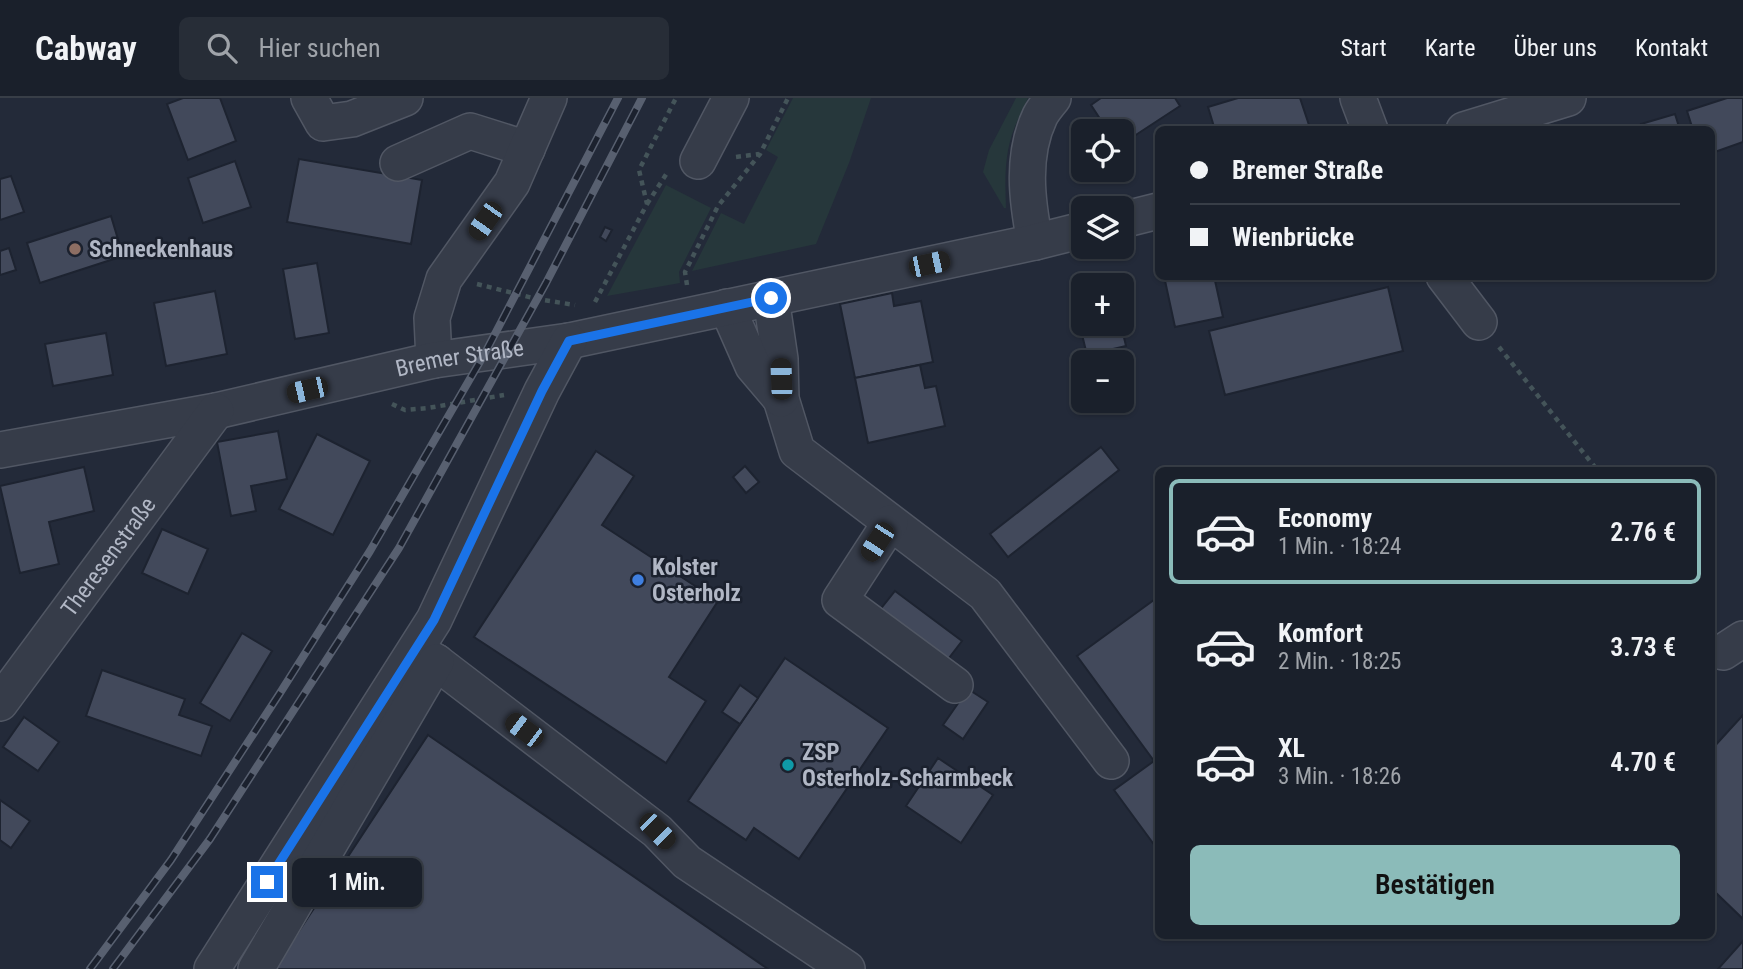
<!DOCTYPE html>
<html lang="de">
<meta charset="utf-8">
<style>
:root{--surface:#1a202b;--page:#272d37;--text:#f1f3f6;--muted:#9fa3a9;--line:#383e47;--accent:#8bbbb9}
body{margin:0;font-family:"Roboto Condensed",sans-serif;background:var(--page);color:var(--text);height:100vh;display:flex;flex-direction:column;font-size:26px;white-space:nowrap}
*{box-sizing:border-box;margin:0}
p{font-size:23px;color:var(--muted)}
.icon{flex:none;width:38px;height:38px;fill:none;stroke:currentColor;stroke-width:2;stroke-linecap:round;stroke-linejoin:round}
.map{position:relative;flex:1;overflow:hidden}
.side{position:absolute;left:1155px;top:369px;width:560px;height:472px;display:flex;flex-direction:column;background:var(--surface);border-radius:10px;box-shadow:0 2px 5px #0004,0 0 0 2px var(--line)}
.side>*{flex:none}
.guide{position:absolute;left:1155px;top:28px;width:560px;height:154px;border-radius:10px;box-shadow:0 2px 5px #0004,0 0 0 2px var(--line);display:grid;align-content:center;height:154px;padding:0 35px;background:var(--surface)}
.tools{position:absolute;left:1071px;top:21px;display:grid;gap:14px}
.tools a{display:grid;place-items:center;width:63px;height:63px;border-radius:10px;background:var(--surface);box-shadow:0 2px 5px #0004,0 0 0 2px var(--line);font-size:35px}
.end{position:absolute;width:32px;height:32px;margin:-16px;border:9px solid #1a73e8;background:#fff;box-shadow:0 0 0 4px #fff}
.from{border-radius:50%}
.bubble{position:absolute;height:49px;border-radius:10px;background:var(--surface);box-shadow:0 2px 5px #0004,0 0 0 2px var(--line);font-size:23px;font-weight:600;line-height:49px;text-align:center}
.car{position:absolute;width:21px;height:42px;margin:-21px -10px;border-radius:9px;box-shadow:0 0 5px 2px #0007;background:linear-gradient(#222 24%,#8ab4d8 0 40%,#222 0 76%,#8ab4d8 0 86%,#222 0)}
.guide b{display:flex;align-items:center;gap:24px;height:66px;font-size:26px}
.guide b+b{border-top:2px solid var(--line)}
.guide i{width:18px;height:18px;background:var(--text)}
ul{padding:12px 0 0;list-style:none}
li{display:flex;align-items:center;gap:21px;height:105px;margin:0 14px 10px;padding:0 21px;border:4px solid transparent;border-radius:10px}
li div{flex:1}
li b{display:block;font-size:26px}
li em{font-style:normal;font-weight:600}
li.current{border-color:var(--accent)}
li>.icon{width:63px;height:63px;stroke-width:1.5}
.cta{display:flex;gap:14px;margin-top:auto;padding:14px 35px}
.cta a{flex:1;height:80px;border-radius:10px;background:var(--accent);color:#111;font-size:28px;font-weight:600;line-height:80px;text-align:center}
header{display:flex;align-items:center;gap:42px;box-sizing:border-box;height:98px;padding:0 35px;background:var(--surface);border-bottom:2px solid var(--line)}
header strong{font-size:33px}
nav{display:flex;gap:38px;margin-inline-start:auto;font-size:24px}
.search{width:490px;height:63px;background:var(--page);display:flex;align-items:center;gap:18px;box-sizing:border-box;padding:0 24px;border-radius:10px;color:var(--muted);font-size:26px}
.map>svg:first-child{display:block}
</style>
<header>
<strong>Cabway</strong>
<div class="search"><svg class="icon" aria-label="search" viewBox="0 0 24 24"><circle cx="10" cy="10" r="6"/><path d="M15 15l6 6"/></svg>Hier suchen</div>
<nav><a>Start</a><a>Karte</a><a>Über uns</a><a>Kontakt</a></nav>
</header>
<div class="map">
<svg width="1743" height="871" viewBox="0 0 1743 871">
<rect width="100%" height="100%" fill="#232a39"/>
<g fill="#26373b">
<path d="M793,0H871L849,65L816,146L692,173L721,115L744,126L778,59L766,52Z"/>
<path d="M1016,0H1028C1023,10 1018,21 1014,31C1004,57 1005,84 1006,110H1004L983,74L989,52Z"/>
<path d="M666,87L711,110L679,174L680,185L607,198Z"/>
</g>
<g fill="#42495b" stroke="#1d2330" stroke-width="2">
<path d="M183,0H220L236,43L188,62L167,6Z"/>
<path d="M1101,0H1175L1180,8L1122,46V33H1108L1091,7Z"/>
<path d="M1238,0H1300L1309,27L1293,32H1215L1208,9Z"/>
<path d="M1727,0H1743V44L1712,55V32H1693L1687,13Z"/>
<path d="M1675,16L1680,32H1642L1641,26Z"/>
<path d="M299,61L422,82L411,146L287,124Z"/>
<path d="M235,63L251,109L203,125L188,80Z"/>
<path d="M11,78L24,114L0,122V81Z"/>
<path d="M111,118L123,158L40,185L27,145Z"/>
<path d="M605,129L612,132L606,143L600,139Z"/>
<path d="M9,150L16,172L0,177V153Z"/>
<path d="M317,165L329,235L295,241L283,171Z"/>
<path d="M1164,178H1214L1223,219L1175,229Z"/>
<path d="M1388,189L1403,253L1225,297L1209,233Z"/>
<path d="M215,193L227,256L166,268L154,205Z"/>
<path d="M892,195L894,208L921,203L933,264L855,280L840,206Z"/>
<path d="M1083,202V226H1121L1126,248L1087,257L1074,204Z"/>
<path d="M106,235L113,277L53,288L45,246Z"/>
<path d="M920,267L925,290L936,288L945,328L868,345L855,280Z"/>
<path d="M278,333L287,381L251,388L256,413L231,418L217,344Z"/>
<path d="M317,336L370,363L333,437L279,411Z"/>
<path d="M1101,349L1119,372L1008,459L990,436Z"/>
<path d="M596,353L634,378L602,427L718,503L669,579L706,603L666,665L474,539Z"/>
<path d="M745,368L759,384L746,395L733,379Z"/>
<path d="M84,369L94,413L49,424L59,466L20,475L0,388Z"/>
<path d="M162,431L208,451L188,496L142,475Z"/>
<path d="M895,493L962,543L942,569L875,518Z"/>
<path d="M1158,499V752L1114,692L1154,663L1077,558Z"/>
<path d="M242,535L272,553L230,623L200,605Z"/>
<path d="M785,560L888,630L799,761L754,730L746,742L688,703Z"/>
<path d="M102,572L185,601L179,617L212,628L201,658L86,618Z"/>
<path d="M740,587L758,600L740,626L722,614Z"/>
<path d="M968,591L988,604L963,641L943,627Z"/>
<path d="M1743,617V821L1712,791V651Z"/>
<path d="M24,619L59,644L38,673L3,649Z"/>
<path d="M428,637L768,871H274Z"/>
<path d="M938,660L993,697L961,745L906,708Z"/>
<path d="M0,702L30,723L11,750L0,742Z"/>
<path d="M1743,843V871H1718Z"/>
</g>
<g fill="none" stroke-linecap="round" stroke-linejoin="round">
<defs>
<g id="minor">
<path d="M309,0L323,25L352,21L405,0"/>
<path d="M1358,0L1370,32"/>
<path d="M1464,32L1568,0"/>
<path d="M698,63L731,0"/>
<path d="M398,65L470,33L527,51"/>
<path d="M1122,122L1158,113"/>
<path d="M1035,144C1027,103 1021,58 1040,18C1043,12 1048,6 1053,0"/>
<path d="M1444,178L1479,224"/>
<path d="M771,200L780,261L781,301L797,353L985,496L1111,663"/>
<path d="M727,209L753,268L781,301"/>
<path d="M434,262L432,220L444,181L512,85L549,0"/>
<path id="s1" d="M0,352L216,313L434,262L569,243L1035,144L1083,132"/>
<path d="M890,425L840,502L955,587"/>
<path d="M416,552L436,564L657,733L687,764L847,871"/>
<path d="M1723,554L1743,541"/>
<path id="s2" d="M0,605L216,313"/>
<path d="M212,871L434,522L542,293L569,243"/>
<path d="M256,871L436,564"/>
</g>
</defs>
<use href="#minor" stroke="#515764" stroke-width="38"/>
<g stroke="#445459" stroke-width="4.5" stroke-dasharray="5 5" stroke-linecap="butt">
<path d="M736,59L759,56"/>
<path d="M647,106L667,75"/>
<path d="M477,186L537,201L575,207"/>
<path d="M687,187L685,174L718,108L760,56L788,0"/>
<path d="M595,204L647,106L639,72L676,0"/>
<path d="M1499,249L1598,373"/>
<path d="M392,306L405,312L428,310L504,297"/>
</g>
<use href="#minor" stroke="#363c49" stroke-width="35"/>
<defs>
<g id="rail">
<path d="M90,871L171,762L280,595L370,453L485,255L618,0"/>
<path d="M113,871L210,741L399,450L546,185L642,0"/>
</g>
</defs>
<use href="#rail" stroke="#586070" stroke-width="8"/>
<use href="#rail" stroke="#1b212e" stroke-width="5" stroke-dasharray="16" stroke-linecap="butt"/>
</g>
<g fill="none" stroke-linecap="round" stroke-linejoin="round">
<path stroke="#1a73e8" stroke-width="9" d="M267,784L434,522L542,293L569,243L771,200"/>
</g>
<circle fill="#8d6e63" stroke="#1b212e" stroke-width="2.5" cx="75" cy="151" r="7"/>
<circle fill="#3f7fe0" stroke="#1b212e" stroke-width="2.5" cx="638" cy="482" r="7"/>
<circle fill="#0f9aa8" stroke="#1b212e" stroke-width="2.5" cx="788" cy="667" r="7"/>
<g text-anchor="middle" stroke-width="5" stroke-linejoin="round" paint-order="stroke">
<g font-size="23" font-weight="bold" fill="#b1b7c5" stroke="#1b212e" text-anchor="start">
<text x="89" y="159">Schneckenhaus</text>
<text x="652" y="477">Kolster<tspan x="652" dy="26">Osterholz</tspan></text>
<text x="802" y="662">ZSP<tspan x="802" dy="26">Osterholz-Scharmbeck</tspan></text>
</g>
<g font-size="23" fill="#b1b7c5" stroke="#1b212e">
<text dy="8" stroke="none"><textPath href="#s1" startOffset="469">Bremer Straße</textPath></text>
<text dy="8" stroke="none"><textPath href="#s2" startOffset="182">Theresenstraße</textPath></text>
</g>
</g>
</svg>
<div class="tools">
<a><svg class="icon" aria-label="locate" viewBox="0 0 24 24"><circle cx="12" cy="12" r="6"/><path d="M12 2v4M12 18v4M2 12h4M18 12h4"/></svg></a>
<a><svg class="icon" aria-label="layers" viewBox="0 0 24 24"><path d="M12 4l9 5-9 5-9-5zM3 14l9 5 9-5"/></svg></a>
<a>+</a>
<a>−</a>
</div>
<i class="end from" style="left:771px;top:200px"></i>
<i class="end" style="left:267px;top:784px"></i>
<div class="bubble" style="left:292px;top:760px;width:130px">1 Min.</div>
<i class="car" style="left:485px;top:123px;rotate:215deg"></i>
<i class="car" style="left:929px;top:166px;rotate:78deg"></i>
<i class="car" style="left:781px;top:281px;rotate:358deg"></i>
<i class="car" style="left:307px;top:292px;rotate:257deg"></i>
<i class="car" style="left:877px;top:444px;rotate:213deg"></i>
<i class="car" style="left:524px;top:632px;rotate:307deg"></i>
<i class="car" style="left:657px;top:733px;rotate:135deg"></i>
<div class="guide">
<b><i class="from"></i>Bremer Straße</b>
<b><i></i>Wienbrücke</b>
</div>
<section class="side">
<ul>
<li class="current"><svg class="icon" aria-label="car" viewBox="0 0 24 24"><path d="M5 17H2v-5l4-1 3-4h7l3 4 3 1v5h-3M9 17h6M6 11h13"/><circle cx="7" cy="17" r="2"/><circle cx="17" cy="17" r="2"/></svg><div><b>Economy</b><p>1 Min. · 18:24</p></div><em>2.76 €</em></li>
<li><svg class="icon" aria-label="car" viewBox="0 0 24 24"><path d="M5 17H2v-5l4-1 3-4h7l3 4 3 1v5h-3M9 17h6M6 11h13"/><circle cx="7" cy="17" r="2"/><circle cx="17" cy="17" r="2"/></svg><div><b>Komfort</b><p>2 Min. · 18:25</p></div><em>3.73 €</em></li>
<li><svg class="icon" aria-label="car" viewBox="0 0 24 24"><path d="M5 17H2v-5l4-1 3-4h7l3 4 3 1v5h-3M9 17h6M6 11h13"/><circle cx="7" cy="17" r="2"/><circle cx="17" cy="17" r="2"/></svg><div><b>XL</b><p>3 Min. · 18:26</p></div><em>4.70 €</em></li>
</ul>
<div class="cta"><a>Bestätigen</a></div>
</section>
</div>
